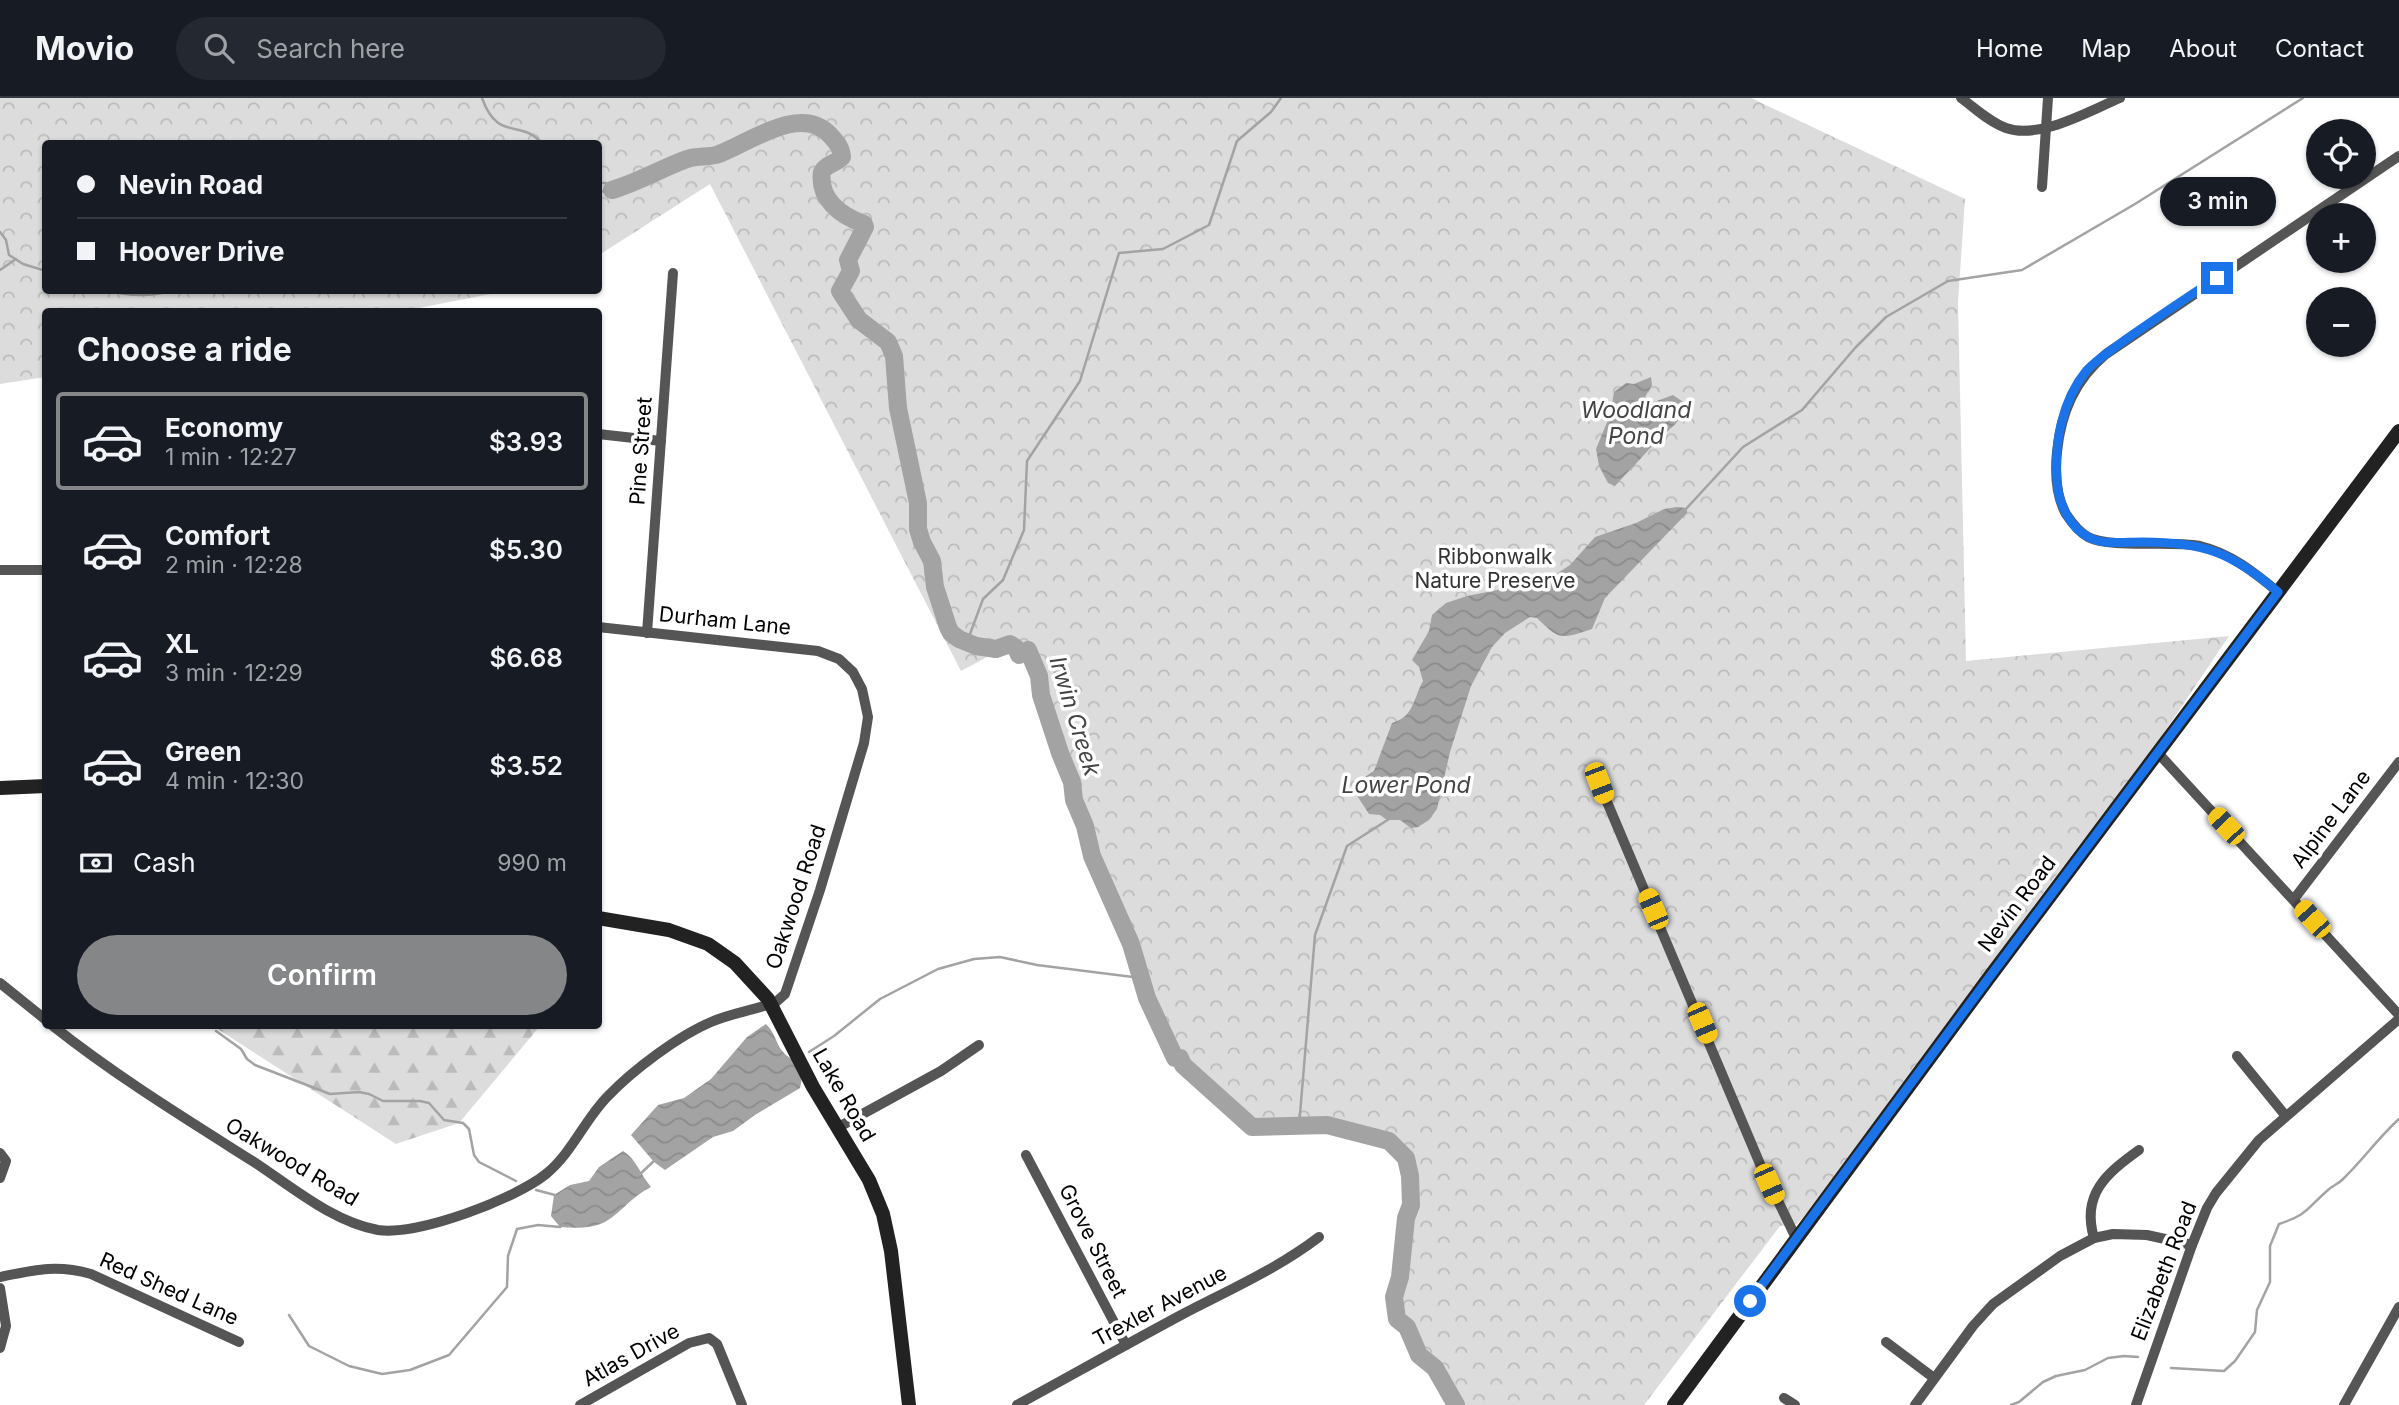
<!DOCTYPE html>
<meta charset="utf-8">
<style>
:root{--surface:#171b24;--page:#242831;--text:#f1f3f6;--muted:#9ea1a6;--line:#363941;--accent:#858687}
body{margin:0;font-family:Inter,sans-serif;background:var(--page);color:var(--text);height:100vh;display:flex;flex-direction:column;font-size:26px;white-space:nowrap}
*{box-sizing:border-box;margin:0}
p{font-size:23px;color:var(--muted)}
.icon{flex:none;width:38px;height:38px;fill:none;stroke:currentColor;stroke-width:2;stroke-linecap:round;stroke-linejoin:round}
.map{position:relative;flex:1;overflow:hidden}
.drawer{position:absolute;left:42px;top:210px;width:560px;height:721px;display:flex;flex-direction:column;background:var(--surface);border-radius:7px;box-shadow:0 2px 5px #0004}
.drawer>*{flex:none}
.banner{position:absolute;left:42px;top:42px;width:560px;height:154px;border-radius:7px;box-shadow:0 2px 5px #0004;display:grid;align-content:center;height:154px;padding:0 35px;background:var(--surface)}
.fabs{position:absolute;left:2306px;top:21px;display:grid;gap:14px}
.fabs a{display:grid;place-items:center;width:70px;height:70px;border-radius:50%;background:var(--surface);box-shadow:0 2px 5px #0004;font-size:35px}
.end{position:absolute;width:32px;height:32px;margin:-16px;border:9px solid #1a73e8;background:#fff;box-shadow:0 0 0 4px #fff}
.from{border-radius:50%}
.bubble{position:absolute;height:49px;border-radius:24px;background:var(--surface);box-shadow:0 2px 5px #0004;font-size:23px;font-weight:600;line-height:49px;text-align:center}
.car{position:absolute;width:21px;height:42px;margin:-21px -10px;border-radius:9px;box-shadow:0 0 5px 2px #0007;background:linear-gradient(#f5c518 24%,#345 0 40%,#f5c518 0 76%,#345 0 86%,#f5c518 0)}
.banner b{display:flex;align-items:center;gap:24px;height:66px;font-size:26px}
.banner b+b{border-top:2px solid var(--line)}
.banner i{width:18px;height:18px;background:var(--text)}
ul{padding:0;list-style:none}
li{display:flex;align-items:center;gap:21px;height:98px;margin:0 14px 10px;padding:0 21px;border:4px solid transparent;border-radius:7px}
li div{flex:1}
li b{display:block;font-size:26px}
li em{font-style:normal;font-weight:600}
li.selected{border-color:var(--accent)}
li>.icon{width:63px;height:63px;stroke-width:1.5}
h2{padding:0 35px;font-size:32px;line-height:84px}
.pay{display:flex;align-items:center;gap:18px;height:77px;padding:0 35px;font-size:26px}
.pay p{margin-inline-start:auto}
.cta{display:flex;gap:14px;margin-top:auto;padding:14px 35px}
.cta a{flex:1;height:80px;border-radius:42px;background:var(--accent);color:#fff;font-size:28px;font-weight:600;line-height:80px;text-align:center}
header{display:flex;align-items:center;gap:42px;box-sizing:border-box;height:98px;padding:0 35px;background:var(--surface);border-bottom:2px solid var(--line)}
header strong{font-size:33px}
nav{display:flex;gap:38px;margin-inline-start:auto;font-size:24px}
.search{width:490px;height:63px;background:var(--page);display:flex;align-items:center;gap:18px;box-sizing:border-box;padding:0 24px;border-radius:38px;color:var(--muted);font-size:26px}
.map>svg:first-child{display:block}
</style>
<header>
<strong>Movio</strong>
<div class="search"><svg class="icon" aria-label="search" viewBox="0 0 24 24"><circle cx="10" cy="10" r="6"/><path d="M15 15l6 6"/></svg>Search here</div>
<nav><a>Home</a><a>Map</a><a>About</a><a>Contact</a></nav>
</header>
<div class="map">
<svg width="2399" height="1307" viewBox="0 0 2399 1307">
<defs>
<pattern id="forest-firs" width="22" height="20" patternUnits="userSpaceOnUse" patternTransform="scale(1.75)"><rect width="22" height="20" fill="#dcdcdc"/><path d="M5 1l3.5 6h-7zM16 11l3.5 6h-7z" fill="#bbb"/></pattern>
<pattern id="park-crowns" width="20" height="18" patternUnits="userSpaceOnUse" patternTransform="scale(1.75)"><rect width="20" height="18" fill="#dcdcdc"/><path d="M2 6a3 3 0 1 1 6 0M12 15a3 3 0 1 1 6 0" fill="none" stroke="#bbb"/></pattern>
<pattern id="water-waves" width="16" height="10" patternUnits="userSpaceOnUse" patternTransform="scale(1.75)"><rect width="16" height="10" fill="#a3a3a3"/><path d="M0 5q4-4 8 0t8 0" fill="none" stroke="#8b8b8b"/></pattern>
</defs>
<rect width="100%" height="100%" fill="#fff"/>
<path fill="url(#forest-firs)" d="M213,928H540L459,1025L396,1046Z"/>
<path fill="url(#park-crowns)" d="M0,0H1751L1965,101L1958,204L1966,563L2229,538L2155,648L2049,787L1812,1109L1797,1126L1780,1128L1644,1307H1456L1435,1270L1419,1257L1407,1229L1397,1221L1394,1199L1400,1179L1406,1120L1411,1107L1410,1078L1406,1060L1388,1043L1327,1027L1252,1029L1183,967L1180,960H1175L1147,900L1131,846L1092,758L1085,728L1074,702L1072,684L1060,655L1041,597L1039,578L1028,552L1019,542L961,573L710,86L599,157L598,46H46V192L506,193L398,214H46L45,279L0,286Z"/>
<g fill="url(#water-waves)">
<path d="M1651,279L1652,287L1645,299L1654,304L1673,297L1686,306C1680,327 1669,330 1656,344C1642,359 1628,374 1615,388L1608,385L1599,368L1596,351L1610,317L1614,294L1626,285L1634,286Z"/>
<path d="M1677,409L1687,410V415L1605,500L1592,531C1561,541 1560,543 1537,520L1530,519L1505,535L1492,549L1471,588L1450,654L1437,711L1429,722L1418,729L1411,730L1400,722H1387L1380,717L1369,716L1354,693L1362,681L1374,673L1392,625C1414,619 1413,601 1423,583L1419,569L1412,562L1429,533L1432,517L1446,505L1467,498L1547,482L1570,467L1595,439L1636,425L1664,411Z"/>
<path d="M766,926C774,934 775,941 780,950C790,966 807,960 800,990L755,1017L733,1033L713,1039L665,1072L654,1064L631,1037L658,1007L684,1000L711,981L747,939Z"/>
<path d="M623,1053C637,1062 640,1076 651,1089C633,1097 622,1114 605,1124C591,1131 575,1130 560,1129L551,1118L554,1097L570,1087L589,1083L599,1069Z"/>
</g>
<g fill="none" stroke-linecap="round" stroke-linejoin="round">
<g stroke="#a3a3a3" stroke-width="2.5">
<path d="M482,0C498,45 522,20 542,46"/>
<path d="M598,85H606L612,92"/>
<path d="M598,94L612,92"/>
<path d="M0,134L6,142L9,157L23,166L46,173"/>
<path d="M0,172L16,161"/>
<path d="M108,192C130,199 154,198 175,192"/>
<path d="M1685,412L1743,349L1802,312L1855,250L1886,219L1948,183L2022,172L2135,106L2303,0"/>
<path d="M976,548L970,536L983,501L1003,482L1024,432L1027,363L1080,283L1119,155L1163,151L1209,127L1237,43L1271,14L1281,0"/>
<path d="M216,933L241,951L247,961L255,967L330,996L359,994L369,996L383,1003H420L429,1005L444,1022L463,1025L469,1031L474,1057L479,1064L516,1083"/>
<path d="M809,954L834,938L880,901L938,871L974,861L1000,859L1037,867L1141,880"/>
<path d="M1299,1028L1315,837L1347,748L1389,721"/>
<path d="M638,1078L656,1061"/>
<path d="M536,1092L555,1097"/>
<path d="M289,1217L309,1248L349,1268L382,1276L410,1272L449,1257L507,1189L508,1158L517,1131L538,1127L560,1129L563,1127"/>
<path d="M2171,1270L2224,1273L2235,1263L2255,1234L2257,1212L2270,1184V1148L2279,1126C2309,1116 2306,1111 2328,1092C2332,1088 2338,1086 2342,1082C2362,1063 2378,1040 2399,1021"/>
<path d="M2011,1307L2019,1304L2043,1284L2056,1278L2085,1272L2108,1260L2124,1258L2138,1259"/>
</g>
<path stroke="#a3a3a3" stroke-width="18" d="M612,92C639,84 662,70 687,61C698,57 709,60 719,56C749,45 800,6 829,36C836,44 841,48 842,59C836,66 827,65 822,74C818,101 841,118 864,126L865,129L848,162L851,173L840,193L859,222L888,244L894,258L898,310L918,405V431L922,444L932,463L935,489L948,529L951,535L959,541L976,548L996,551L1010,546L1016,550L1019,557L1028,552L1039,578L1041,597L1060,655L1072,684L1074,702L1085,728L1092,758L1131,846L1147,900L1175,960H1180L1183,967L1252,1029L1327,1027L1389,1043L1406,1060L1410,1078L1411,1107L1406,1120L1400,1179L1394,1199L1397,1221L1407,1229L1419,1257L1435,1270L1456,1307"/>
<g stroke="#555" stroke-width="10">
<path d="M1961,0C1975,10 1989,24 2006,30C2039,42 2089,13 2120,0"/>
<path d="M2042,89L2048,0"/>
<path d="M598,336L661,343"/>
<path d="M0,472H46"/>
<path d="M2278,494C2254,474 2230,455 2200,448C2169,442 2112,451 2088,439C2079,434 2072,425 2066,416C2056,398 2055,374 2057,354C2061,314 2075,282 2106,256L2399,58"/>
<path d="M647,535L673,175"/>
<path d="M2157,654L2399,917"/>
<path d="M1599,685L1760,1066L1796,1140"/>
<path d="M2294,801L2399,664"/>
<path d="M0,885L46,922"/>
<path d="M53,928C116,978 186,1021 254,1064C292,1089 333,1124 378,1132C418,1138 515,1101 546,1076C572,1055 585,1021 608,998C633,972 678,938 711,924C732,915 755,912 776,904L785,896L820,792L864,645L868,619L862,591L853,574L839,561L818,553L598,529"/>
<path d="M2237,958L2285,1017"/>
<path d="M837,1030L941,973L979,947"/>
<path d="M0,1055L6,1063L0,1080"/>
<path d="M1026,1057L1126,1247"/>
<path d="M2094,1140C2081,1096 2107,1075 2139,1052"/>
<path d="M0,1179C34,1172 56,1166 91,1176L239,1244"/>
<path d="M0,1190L6,1228L0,1250"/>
<path d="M1886,1244L1934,1280"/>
<path d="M1784,1300L1795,1307"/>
<path d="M580,1307L689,1245L709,1240L717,1246L742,1307"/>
<path d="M1017,1307C1072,1277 1127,1246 1183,1216C1229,1192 1277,1171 1319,1139"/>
<path d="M1915,1307L1973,1228L1993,1206L2060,1158L2094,1140L2113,1136L2147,1137L2192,1147"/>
<path d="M2136,1307L2192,1147L2207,1110L2216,1095L2259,1042L2399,921"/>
<path d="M2344,1307L2399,1209"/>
</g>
<g stroke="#222" stroke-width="14">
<path d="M0,690L46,688"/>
<path d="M598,820L669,832L708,846L735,865L768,901L813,989L869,1082L883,1116L891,1153L909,1307"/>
<path d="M1674,1307L1988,881L2399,333"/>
</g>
</g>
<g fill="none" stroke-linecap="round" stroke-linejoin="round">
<path stroke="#1a73e8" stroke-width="9" d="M1750,1203L1988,881L2278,494C2231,454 2204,444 2142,444C2125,444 2106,447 2090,440C2069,430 2058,404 2057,383C2054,345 2062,302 2087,272C2098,260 2112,252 2125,242C2155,221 2186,200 2217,180"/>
</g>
<g text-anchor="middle" stroke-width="7" stroke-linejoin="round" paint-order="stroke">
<g font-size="21" fill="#000" stroke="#fff">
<text transform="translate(641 353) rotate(-86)" y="7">Pine Street</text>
<text transform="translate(725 523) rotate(6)" y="7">Durham Lane</text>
<text transform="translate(2331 721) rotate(-53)" y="7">Alpine Lane</text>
<text transform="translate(796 799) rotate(-72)" y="7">Oakwood Road</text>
<text transform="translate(2017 806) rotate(-53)" y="7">Nevin Road</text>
<text transform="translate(844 997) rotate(60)" y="7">Lake Road</text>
<text transform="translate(292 1064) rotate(31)" y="7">Oakwood Road</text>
<text transform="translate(1093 1143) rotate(63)" y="7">Grove Street</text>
<text transform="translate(2164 1173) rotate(-69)" y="7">Elizabeth Road</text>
<text transform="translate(169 1191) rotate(24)" y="7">Red Shed Lane</text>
<text transform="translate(1160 1208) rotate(-28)" y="7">Trexler Avenue</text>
<text transform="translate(631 1257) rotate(-29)" y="7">Atlas Drive</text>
</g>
<g font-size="21" fill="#333" stroke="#fff">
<text x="1495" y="466">Ribbonwalk<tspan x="1495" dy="24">Nature Preserve</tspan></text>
</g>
<g font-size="23" font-style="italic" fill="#444" stroke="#fff">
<text x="1636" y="320">Woodland<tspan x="1636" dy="26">Pond</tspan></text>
<text transform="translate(1075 618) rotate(73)" y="8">Irwin Creek</text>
<text x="1406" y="695">Lower Pond</text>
</g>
</g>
</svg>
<div class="fabs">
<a><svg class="icon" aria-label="locate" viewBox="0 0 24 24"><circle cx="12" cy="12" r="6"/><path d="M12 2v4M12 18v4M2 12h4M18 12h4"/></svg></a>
<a>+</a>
<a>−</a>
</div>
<i class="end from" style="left:1750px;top:1203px"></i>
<i class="end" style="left:2217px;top:180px"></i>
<div class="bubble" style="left:2160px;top:79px;width:116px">3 min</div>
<i class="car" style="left:1599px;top:685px;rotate:159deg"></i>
<i class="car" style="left:2226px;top:728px;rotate:317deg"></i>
<i class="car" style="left:1653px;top:811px;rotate:337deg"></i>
<i class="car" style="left:2312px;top:821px;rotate:318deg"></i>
<i class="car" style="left:1702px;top:925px;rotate:157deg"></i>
<i class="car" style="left:1769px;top:1086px;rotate:156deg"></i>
<div class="banner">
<b><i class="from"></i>Nevin Road</b>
<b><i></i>Hoover Drive</b>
</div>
<section class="drawer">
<h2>Choose a ride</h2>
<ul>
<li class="selected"><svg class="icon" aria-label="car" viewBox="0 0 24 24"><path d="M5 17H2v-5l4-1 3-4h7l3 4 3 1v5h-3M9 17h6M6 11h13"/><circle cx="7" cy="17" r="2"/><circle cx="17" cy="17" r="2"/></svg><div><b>Economy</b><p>1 min · 12:27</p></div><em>$3.93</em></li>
<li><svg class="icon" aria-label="car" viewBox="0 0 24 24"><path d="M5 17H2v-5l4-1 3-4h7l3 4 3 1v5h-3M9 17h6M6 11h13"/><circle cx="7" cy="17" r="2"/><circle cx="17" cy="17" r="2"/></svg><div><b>Comfort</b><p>2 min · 12:28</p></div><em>$5.30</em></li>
<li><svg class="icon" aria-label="car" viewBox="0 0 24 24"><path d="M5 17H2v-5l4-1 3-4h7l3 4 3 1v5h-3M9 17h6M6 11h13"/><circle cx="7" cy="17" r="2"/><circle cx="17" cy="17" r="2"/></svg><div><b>XL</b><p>3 min · 12:29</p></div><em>$6.68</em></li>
<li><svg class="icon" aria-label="car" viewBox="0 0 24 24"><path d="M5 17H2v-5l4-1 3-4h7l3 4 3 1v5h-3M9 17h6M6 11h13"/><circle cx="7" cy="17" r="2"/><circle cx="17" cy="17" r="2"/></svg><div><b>Green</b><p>4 min · 12:30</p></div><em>$3.52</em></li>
</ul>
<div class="pay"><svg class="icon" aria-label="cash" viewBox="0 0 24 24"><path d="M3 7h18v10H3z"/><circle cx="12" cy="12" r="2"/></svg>Cash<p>990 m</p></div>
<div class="cta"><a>Confirm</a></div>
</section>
</div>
